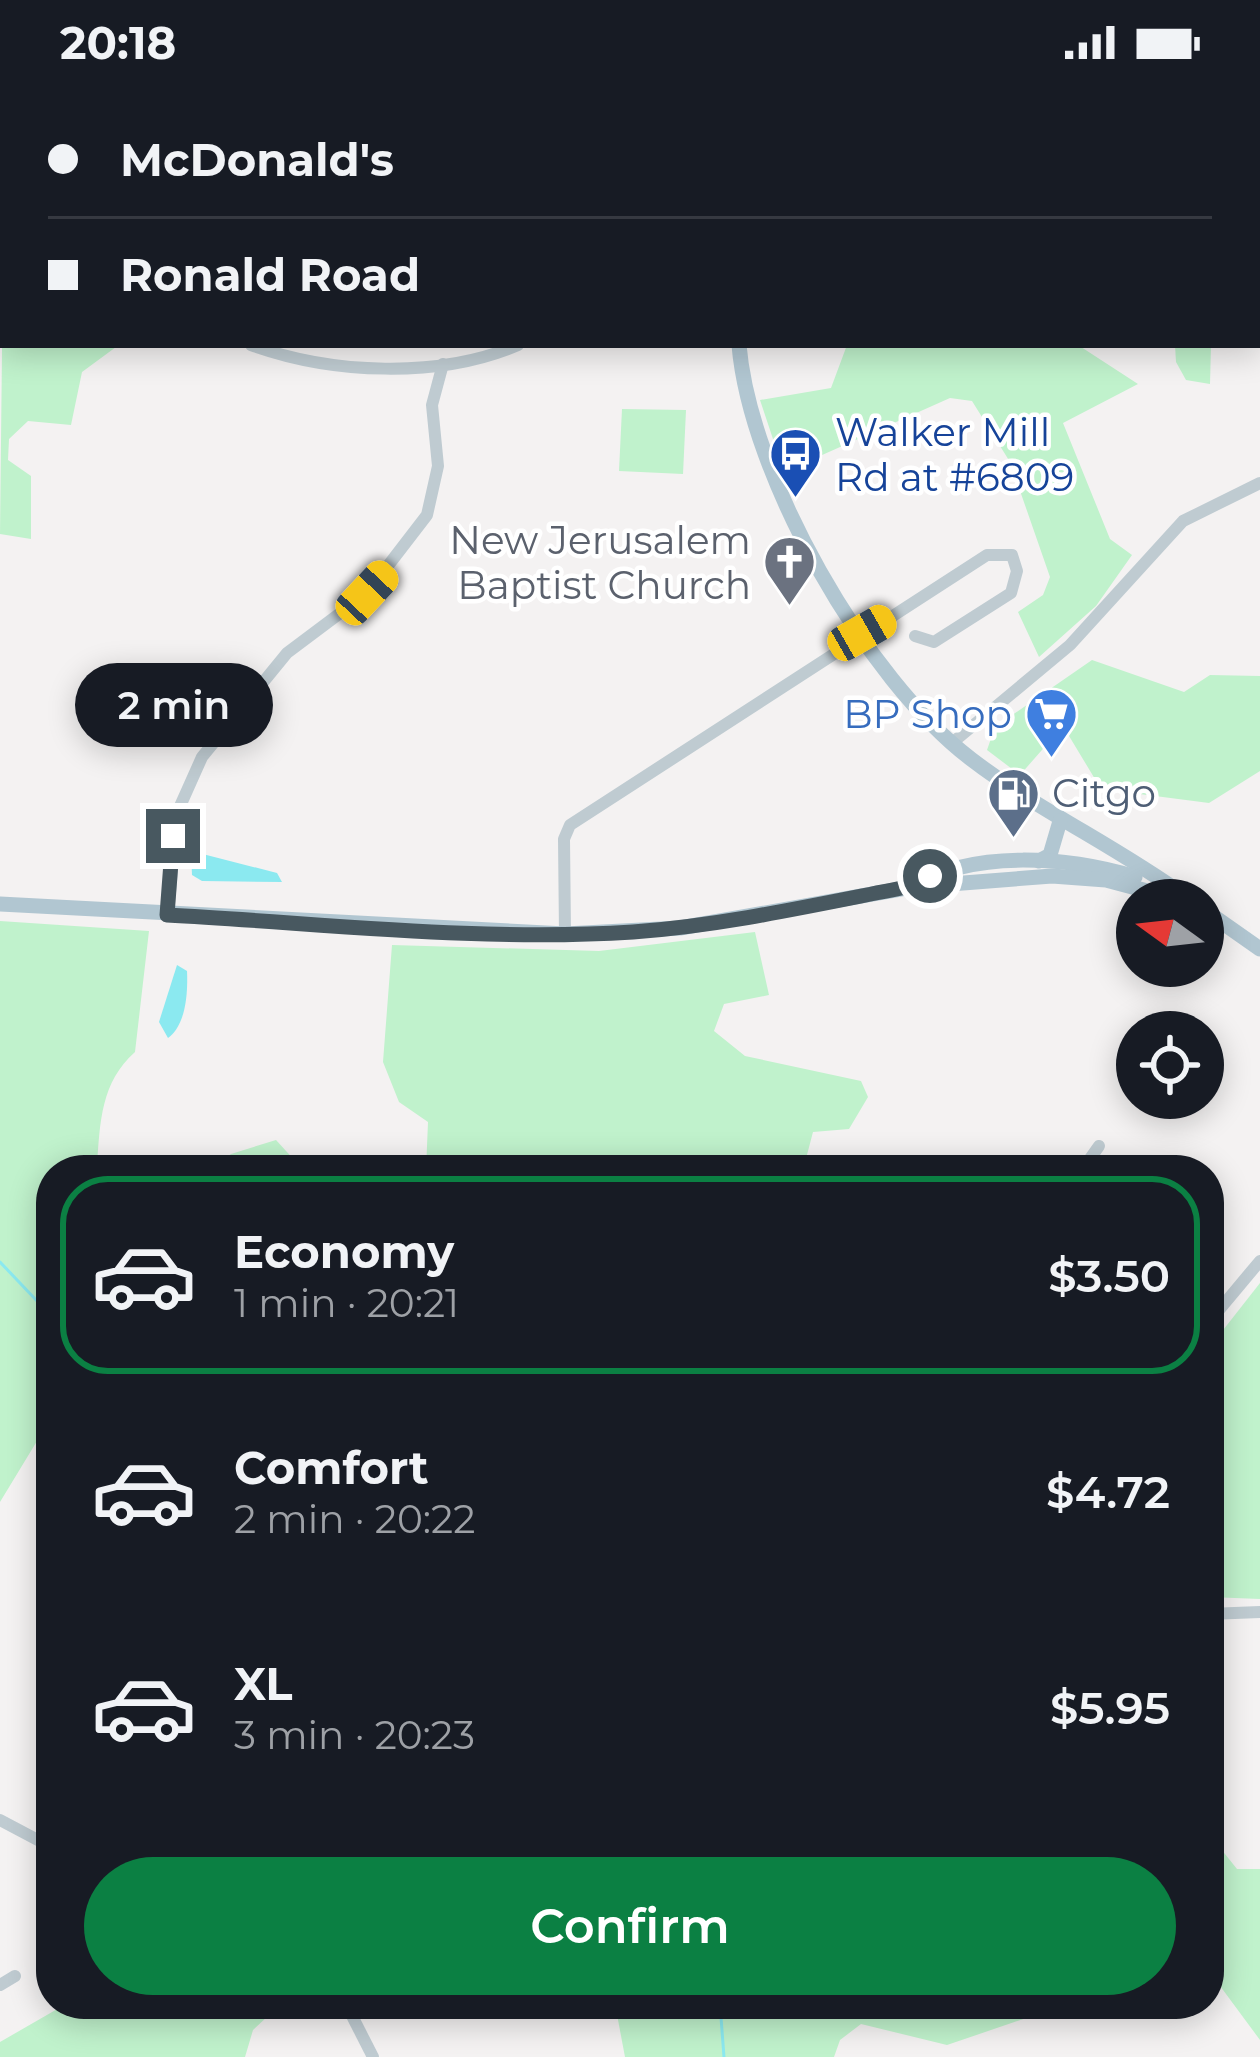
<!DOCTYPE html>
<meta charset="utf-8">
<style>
:root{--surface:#171b24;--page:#242831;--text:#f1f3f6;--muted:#9ea1a6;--line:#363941;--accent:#0b8043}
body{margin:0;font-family:Montserrat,sans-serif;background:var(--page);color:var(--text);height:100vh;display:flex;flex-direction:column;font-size:45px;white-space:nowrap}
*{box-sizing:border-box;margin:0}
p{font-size:39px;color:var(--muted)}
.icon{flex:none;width:66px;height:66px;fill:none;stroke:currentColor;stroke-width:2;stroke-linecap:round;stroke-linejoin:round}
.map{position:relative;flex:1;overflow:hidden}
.side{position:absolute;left:36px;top:1071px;width:1188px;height:864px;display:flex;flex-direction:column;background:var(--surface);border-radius:48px;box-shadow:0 6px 30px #0003}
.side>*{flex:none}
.hud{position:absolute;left:0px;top:0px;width:1260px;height:264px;box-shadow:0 6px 30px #0003;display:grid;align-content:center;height:264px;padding:0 48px;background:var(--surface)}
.needle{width:78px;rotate:285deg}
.tools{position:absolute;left:1116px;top:795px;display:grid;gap:24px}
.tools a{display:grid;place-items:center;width:108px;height:108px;border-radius:50%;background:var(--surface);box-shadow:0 6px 30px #0003;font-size:60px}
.end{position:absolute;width:54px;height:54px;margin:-27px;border:15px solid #485860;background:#fff;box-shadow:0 0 0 6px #fff}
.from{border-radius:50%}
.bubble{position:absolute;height:84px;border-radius:42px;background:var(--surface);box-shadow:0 6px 30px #0003;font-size:39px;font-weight:600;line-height:84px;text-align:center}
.car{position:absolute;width:36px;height:72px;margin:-36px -18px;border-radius:15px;box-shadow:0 0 9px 3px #0007;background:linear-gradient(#f5c518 24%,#345 0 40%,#f5c518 0 76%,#345 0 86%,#f5c518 0)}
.hud b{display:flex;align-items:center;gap:42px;height:114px;font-size:45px}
.hud b+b{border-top:3px solid var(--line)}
.hud i{width:30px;height:30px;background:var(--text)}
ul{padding:21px 0 0;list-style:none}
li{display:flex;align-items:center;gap:36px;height:198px;margin:0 24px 18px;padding:0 24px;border:6px solid transparent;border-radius:48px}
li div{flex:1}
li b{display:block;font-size:45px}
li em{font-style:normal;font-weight:600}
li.current{border-color:var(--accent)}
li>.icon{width:108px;height:108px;stroke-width:1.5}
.action{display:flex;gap:24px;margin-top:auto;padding:24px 48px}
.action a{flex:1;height:138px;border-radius:72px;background:var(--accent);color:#fff;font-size:48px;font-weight:600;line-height:138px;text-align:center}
.status{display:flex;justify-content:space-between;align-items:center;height:84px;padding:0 60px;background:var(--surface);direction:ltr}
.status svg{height:33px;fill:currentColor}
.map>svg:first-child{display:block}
</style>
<div class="status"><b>20:18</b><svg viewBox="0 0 49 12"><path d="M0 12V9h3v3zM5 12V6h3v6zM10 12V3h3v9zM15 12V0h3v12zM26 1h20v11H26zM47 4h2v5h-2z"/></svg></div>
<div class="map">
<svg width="1260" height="1973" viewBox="0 0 1260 1973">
<rect width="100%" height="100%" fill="#f4f2f2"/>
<g fill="#c0f2cc">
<path d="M162,0H397L162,3Z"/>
<path d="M3,175V261L116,263L82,288L71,341L28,337L9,355L8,376L31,392V455L0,450Z"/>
<path d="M847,261H1078L1138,300L1063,339L1110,455L1132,471L1096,522L1039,573L1018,528L1043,511L1050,493L1010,378L972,317L950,314L784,388L760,316L831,304Z"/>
<path d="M1175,261H1211L1210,300L1186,296L1176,278Z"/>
<path d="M622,325L686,326L683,390L619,387Z"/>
<path d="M1092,576L1184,608L1210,591L1260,592V687L1209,719L1101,705L1063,642L1020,691L987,666L995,643Z"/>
<path d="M0,837L149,847L135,968C101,998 100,1038 97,1081L131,1086H51V1334L0,1418Z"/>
<path d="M755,848L769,911L724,920L714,947L745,972L861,997L868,1013L849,1045L813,1048L803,1086H426L428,1038L399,1018L383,978L392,861L599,867Z"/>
<path d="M276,1056L297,1079L288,1086H209L231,1070Z"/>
<path d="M1260,1199V1515L1209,1513V1264Z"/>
<path d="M1209,1750L1237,1785H1260V1956L1209,1887Z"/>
<path d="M66,1920H99L110,1935L133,1920H281L253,1946L245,1973H0V1958Z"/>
<path d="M615,1920H1053L1050,1926L947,1961L861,1940L840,1956L834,1973H625Z"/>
</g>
<g fill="#8be9f0">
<path d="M191,767L277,789L282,798L202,797L192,791Z"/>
<path d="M177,881L187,887C188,909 186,941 168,954L159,938Z"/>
</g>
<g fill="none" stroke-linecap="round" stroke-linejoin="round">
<g stroke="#8be9f0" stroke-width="3">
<path d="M0,1178L38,1218L51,1221"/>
<path d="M720,1920L724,1973"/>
</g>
<g stroke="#bfcbd1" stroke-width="12">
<path d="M0,7L3,13"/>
<path d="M251,261C331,290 439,295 518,261"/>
<path d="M952,659L1070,561L1183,437L1260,399"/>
<path d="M168,831L177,729L202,673L287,569L367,509L427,431L438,382L432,321L443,280"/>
<path d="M565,850L564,755L570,741L987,471H1012L1017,487L1011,509L934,558L915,552"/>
<path d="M1082,1086L1099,1062"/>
<path d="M1209,1238L1260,1177"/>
<path d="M1209,1530L1260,1528"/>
<path d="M0,1736L51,1763"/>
<path d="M0,1901L15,1892"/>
<path d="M346,1920L373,1973"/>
</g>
<g stroke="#b1c6d1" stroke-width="15">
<path d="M728,0L729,3"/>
<path d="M739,261C750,392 866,595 971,675C1039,727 1118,763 1186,813"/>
<path d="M1039,777L1050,771L1060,737"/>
<path d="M913,802C976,765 1068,773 1135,793"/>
<path d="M0,820L565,850L680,844L912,803L1052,792L1106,796L1181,816"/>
<path d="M1203,825L1260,865"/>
</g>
</g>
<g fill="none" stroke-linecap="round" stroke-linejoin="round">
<path stroke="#485860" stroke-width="15" d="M173,752L167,831C321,839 479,858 633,848C727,841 819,820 912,802L930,792"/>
</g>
<defs>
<symbol id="bus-pin" viewBox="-11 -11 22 30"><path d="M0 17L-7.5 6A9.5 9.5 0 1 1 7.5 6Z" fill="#1a4fb4" stroke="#fff"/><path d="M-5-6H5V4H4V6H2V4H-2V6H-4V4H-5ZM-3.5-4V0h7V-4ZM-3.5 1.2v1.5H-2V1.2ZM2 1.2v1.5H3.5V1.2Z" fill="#fff"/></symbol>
<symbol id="church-pin" viewBox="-11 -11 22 30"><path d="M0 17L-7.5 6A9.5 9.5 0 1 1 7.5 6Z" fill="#6b7280" stroke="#fff"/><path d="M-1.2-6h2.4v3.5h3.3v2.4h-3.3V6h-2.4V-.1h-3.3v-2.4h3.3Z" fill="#fff"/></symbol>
<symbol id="supermarket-pin" viewBox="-11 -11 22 30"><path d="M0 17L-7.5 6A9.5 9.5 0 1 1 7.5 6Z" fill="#3f7fe0" stroke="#fff"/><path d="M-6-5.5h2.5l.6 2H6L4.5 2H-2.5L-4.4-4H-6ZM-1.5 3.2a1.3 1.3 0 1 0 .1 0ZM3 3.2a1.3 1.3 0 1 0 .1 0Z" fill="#fff"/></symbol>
<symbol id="fuel-pin" viewBox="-11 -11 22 30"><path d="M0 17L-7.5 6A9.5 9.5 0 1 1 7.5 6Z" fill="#5c6f8a" stroke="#fff"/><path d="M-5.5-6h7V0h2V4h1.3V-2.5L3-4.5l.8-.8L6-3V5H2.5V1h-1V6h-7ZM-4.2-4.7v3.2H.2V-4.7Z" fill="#fff"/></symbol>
</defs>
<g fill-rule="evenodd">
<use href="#bus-pin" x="766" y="340" width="59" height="81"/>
<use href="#church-pin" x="760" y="448" width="59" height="81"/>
<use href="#supermarket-pin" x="1022" y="600" width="59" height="81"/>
<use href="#fuel-pin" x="984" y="680" width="59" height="81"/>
</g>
<g text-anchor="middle" stroke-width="9" stroke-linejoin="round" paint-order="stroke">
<g font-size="39" fill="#164399" stroke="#fff" text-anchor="start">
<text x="835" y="362">Walker Mill<tspan x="835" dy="45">Rd at #6809</tspan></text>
</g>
<g font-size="39" fill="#5b616d" stroke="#fff" text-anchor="end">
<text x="751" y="470">New Jerusalem<tspan x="751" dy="45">Baptist Church</tspan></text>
</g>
<g font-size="39" fill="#366cbe" stroke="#fff" text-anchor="end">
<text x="1012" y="644">BP Shop</text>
</g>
<g font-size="39" fill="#4e5e75" stroke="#fff" text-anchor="start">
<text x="1052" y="723">Citgo</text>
</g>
</g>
</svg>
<div class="tools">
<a><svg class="needle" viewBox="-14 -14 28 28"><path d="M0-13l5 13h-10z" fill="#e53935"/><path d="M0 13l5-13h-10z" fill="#9ea1a6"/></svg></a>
<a><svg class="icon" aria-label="locate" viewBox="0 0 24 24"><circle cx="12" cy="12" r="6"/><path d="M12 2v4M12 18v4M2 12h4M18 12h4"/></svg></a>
</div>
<i class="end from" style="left:930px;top:792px"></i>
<i class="end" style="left:173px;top:752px"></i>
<div class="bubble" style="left:75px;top:579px;width:198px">2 min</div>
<i class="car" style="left:367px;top:509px;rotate:43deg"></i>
<i class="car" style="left:862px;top:549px;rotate:60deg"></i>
<div class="hud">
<b><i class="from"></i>McDonald's</b>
<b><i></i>Ronald Road</b>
</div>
<section class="side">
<ul>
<li class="current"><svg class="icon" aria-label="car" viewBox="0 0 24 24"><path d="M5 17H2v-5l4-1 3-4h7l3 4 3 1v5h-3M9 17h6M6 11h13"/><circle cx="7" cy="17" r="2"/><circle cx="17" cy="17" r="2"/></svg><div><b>Economy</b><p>1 min · 20:21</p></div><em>$3.50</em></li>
<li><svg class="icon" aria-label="car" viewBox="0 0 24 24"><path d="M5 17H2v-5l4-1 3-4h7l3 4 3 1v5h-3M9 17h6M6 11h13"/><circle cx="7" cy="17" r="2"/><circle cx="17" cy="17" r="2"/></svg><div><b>Comfort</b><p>2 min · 20:22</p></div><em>$4.72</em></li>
<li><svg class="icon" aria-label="car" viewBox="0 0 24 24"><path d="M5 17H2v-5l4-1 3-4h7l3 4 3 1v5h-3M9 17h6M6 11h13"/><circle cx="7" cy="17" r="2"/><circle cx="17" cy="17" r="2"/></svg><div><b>XL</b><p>3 min · 20:23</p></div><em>$5.95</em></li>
</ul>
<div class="action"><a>Confirm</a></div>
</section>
</div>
